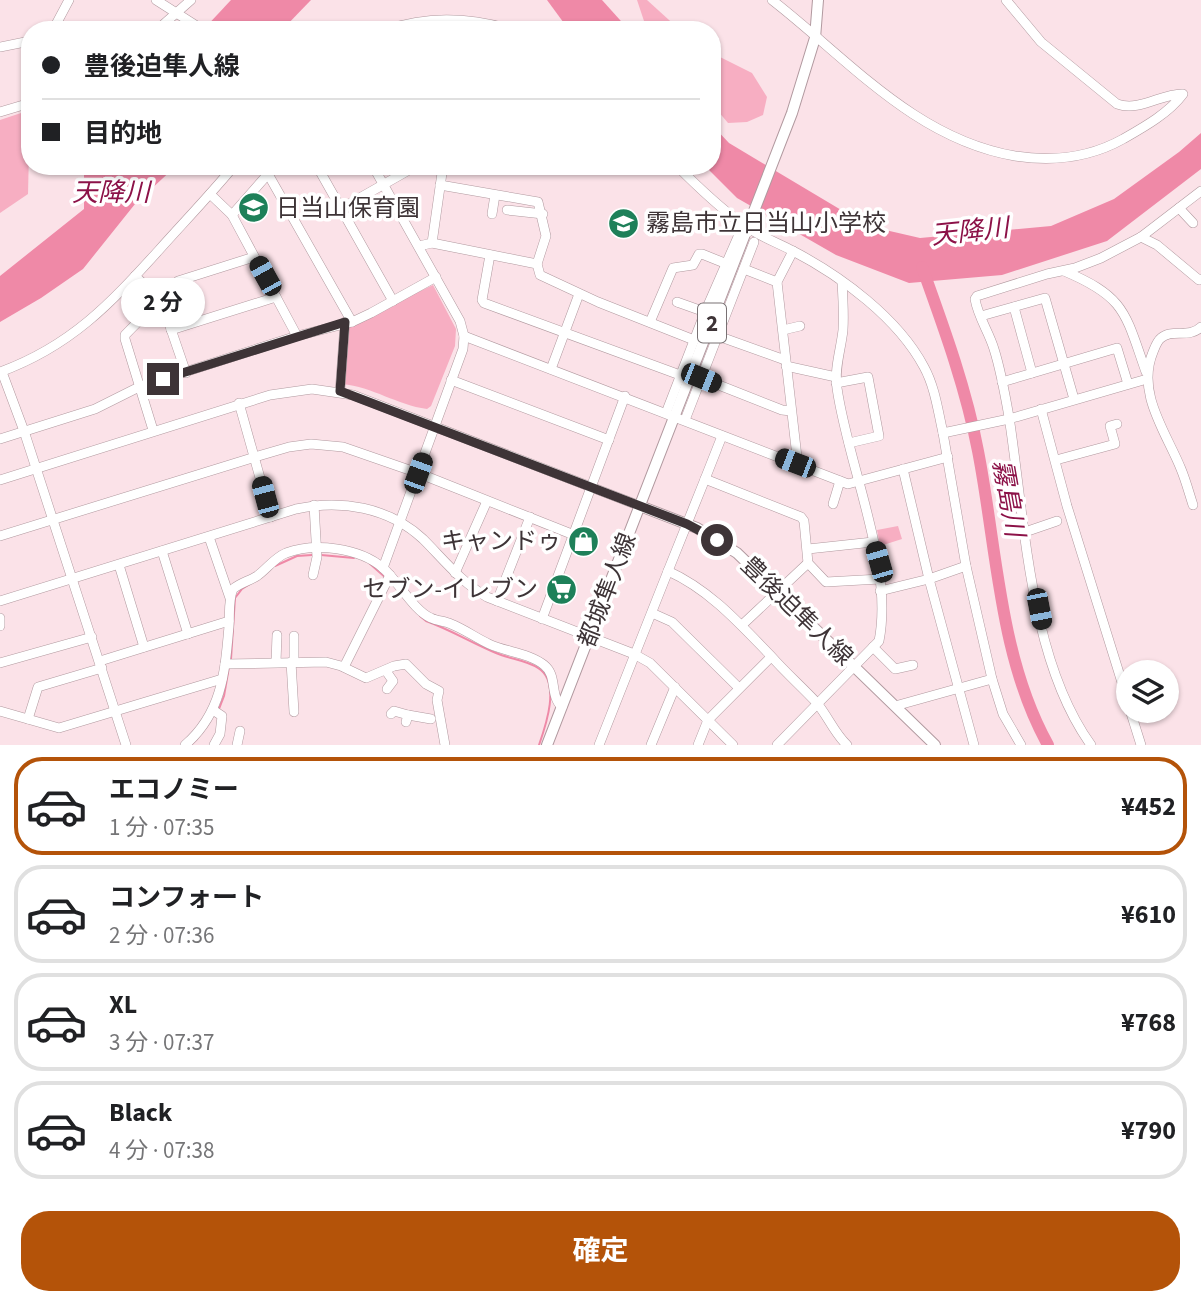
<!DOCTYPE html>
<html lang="ja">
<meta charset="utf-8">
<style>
:root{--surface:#fff;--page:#f2f2f2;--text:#202124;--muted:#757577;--line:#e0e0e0;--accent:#b45309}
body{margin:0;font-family:"Source Sans 3","Noto Sans JP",sans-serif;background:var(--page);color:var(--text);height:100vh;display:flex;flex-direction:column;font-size:26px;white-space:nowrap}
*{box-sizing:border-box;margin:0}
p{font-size:23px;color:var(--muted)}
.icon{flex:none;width:38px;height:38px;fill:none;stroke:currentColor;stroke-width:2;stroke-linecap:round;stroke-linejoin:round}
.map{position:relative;height:745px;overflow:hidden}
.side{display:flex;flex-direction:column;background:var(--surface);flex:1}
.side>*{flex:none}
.banner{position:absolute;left:21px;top:21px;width:700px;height:154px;border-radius:28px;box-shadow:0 2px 5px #0004;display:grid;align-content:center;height:154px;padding:0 21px;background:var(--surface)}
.tools{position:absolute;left:1116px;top:660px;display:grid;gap:14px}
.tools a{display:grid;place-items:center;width:63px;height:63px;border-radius:50%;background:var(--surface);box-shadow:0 2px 5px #0004;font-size:35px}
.end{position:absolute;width:32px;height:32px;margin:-16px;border:9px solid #3e3437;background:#fff;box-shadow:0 0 0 4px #fff}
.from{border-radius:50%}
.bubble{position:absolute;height:49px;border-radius:24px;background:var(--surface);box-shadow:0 2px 5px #0004;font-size:23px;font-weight:700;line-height:49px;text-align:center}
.car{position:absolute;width:21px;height:42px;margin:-21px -10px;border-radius:9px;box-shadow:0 0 5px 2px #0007;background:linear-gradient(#222 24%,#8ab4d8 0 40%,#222 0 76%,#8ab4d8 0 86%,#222 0)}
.banner b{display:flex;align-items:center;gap:24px;height:66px;font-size:26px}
.banner b+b{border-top:2px solid var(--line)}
.banner i{width:18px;height:18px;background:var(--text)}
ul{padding:12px 0 0;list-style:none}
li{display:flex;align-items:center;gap:21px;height:98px;margin:0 14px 10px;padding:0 7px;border:4px solid var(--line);border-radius:28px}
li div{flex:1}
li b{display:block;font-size:26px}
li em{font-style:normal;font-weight:700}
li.selected{border-color:var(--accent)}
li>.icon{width:63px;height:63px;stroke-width:1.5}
.action{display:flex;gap:14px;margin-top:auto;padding:14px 21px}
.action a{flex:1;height:80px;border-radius:28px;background:var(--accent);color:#fff;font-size:28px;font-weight:700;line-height:80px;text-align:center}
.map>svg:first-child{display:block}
</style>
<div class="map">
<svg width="1201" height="745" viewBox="0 0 1201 745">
<rect width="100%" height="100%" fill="#fbe2e8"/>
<g fill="#f7aec2">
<path d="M637,0H647L680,30H647Z"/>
<path d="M712,53L752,73L767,97L763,115L747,122L728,123L712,104Z"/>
<path d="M30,110L28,194L0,213V120Z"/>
<path d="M433,285L456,329L455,346L431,406L427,409C397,405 373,387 342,384L346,326Z"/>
<path d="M898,526L902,539L880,546L877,530Z"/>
</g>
<g fill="#ef89a7">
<path d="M231,0H311L282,30H203Z"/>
<path d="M547,0H602L629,30H569Z"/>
<path d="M712,125L729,143L868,226L920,238L1051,226L1114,199L1179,152L1201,133V169L1107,241L1002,275L909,283L836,255L737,198L705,166H712Z"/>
<path d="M84,166H176L135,204L83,269L41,298L0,322V276L84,209Z"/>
</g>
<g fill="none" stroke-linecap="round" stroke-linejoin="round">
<g stroke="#ef89a7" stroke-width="2">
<path d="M321,555L354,558"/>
<path d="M369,563L386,578"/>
<path d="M275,566L297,556L312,555"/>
<path d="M420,616L426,621C451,630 472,643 496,653C509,659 526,660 538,668C561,682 546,725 539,745"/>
<path d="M231,659L235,598L242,589L250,584"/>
<path d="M219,709L224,696L229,667"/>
<path d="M191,745L197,739"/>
</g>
<path stroke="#ef89a7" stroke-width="12" d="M922,267C944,328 966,388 978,451C997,548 999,657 1048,745"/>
<defs>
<g id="minor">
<path d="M156,0L203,30"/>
<path d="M772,0C848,59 915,139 1015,156C1054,162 1089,158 1123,139C1144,127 1169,113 1183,94C1162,93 1140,112 1117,104L1041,42L1006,0"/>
<path d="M53,30L69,0"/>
<path d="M157,30L191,0"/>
<path d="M387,30C428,15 472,18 513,30"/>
<path d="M0,47L30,41"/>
<path d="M0,112L30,103"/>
<path d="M317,166L393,301"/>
<path d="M373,166L460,321L464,336L463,349L383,568"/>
<path d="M677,166C697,186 719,207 741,223C756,235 776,242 793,251C841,276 898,318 924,367C935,387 938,411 943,433L1009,419L1147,379"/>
<path d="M268,174L352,322"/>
<path d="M440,185L538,202L546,236L537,264"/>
<path d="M210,194L232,215L297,336L352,322L371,313L436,277"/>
<path d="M342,208L416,166"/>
<path d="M1179,208L1193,223"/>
<path d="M507,210L543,214"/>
<path d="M492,214L495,195"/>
<path d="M232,215L275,166"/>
<path d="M1141,237L1157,245L1199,280L1201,279"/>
<path d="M432,243L443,166"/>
<path d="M419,246L432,243L537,264L540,275L598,302L694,340"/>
<path d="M793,251L777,282L797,457L795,463"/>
<path d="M490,255L482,300L484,303L680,375"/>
<path d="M744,269L777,282"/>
<path d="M1064,271C1126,297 1125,313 1146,372"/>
<path d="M135,276L161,300L186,373"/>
<path d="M677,302L705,312"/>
<path d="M1014,307L1032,373"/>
<path d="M981,316L1045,298L1074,399"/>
<path d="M650,322L673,268L693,265L699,254H702L727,264"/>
<path d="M171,330L276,297"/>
<path d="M783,330L800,326"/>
<path d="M464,336L848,484L948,457"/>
<path d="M718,336L785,360"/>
<path d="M786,366L836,377"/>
<path d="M551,369L579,294"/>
<path d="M0,372C71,346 110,304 159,250C184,222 210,195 234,166"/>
<path d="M2,372L24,431L126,745"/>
<path d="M701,378L782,410L791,411"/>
<path d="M451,380L609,440"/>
<path d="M1002,382L1117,348L1128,384"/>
<path d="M836,383L868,377L879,436L849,443"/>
<path d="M340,391L345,322"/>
<path d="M239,403L271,517"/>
<path d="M1041,409L1067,506L1129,705"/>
<path d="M666,413L705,312L741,230"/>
<path d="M685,420L754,242"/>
<path d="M153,430L125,339V335L178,281L254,257"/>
<path d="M943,433L966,566L992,679L1003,714L1021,745"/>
<path d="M722,436L705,479L801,517L804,521L808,563L826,582L880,579"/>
<path d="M0,439L95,409L141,386L297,336"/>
<path d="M1056,460L1115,444L1110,426L1117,424"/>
<path d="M903,469L929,579L974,745"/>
<path d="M0,480L270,395L312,389L353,395L640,506"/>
<path d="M833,504L840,481"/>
<path d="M1193,505C1189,493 1186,481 1181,469C1166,432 1136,393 1153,352C1155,347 1157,341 1161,338C1172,328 1189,339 1201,327"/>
<path d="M1025,532L1057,521"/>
<path d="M0,536L255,457L289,447L311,444L343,447L418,473L574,535"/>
<path d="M209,537L230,598"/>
<path d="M808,549L873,542"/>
<path d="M162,551L188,634"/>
<path d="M119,565L144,647"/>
<path d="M668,571L705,479"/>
<path d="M455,573L487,501"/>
<path d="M313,575L317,557L314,505"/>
<path d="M880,591L929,579L966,566"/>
<path d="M0,601L296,509C340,499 389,507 423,539C444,560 461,582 487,597L634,654L650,663L733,745"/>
<path d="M497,601L530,517"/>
<path d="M652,613L672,622L739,688"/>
<path d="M0,618V626"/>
<path d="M542,619L625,396"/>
<path d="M742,625L808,563"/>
<path d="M873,647L895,669L913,665"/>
<path d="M100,661L229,621"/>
<path d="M276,662L277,635"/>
<path d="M291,662L294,712"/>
<path d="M294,662V636"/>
<path d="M0,663L92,637"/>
<path d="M225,664L326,662L341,666L366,678L394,666L406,664L426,684L439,691L437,700L445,745"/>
<path d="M344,667L390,575"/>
<path d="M386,671L393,681L387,689"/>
<path d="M895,706L992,679"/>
<path d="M213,710L222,716L220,734L214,745"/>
<path d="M1130,710L1141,745"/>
<path d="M0,711L59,728L222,679"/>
<path d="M391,714L394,711L408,715"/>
<path d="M28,719L38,687L102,668"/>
<path d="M406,722L408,715L431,719"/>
<path d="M185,745C222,713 225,672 229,626C230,614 228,600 233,589C240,583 249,581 257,576C267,569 274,558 286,553C315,542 360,548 383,568C398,581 414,611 431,618C437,621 445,621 451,624C464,629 476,638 489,644C506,652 529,653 544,665C558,676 549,695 562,707"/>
<path d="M237,745L240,731"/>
<path d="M599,745L668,571C710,590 740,624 771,656C785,672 801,686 816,702C828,716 834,733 847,745"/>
<path d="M651,745L675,687"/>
<path d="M698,745L708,720L771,657"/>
<path d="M777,745L879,641C894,565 848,466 837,388C834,369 841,349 843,330C844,314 843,298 842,282"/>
<path d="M1091,745C1029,659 1025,520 1009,417C1005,394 1001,371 994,349C989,332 978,317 975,299L977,296L1047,274L1075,268L1101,258L1141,237L1201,191"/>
</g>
<g id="major">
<path d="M640,506L697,528L737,553L935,745"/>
<path d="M547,745L792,113L815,38L818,0"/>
</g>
</defs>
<use href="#minor" stroke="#b1999f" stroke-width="10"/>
<use href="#major" stroke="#b1999f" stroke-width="12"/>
<use href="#minor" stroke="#fff" stroke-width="9"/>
<use href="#major" stroke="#fff" stroke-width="10"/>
</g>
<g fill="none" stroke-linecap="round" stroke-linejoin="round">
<path stroke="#3e3437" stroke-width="9" d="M163,379L345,322L340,391L687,524L717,540"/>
</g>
<defs>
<symbol id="school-disc" viewBox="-11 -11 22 22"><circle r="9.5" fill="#1e8059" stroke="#fff"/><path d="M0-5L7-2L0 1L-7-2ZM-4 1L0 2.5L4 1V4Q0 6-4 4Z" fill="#fff"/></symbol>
<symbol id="shop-disc" viewBox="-11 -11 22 22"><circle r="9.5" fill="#1e8059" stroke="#fff"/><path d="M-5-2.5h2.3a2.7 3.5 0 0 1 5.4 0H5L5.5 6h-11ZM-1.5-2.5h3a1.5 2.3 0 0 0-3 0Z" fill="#fff"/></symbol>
<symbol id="supermarket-disc" viewBox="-11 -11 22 22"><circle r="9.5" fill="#1e8059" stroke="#fff"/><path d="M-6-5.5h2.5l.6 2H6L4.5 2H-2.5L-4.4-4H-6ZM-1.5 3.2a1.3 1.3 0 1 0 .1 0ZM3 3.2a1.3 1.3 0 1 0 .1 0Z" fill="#fff"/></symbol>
</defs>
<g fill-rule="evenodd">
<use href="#school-disc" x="236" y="190" width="35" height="35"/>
<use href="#school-disc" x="606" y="206" width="35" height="35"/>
<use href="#shop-disc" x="566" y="524" width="35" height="35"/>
<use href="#supermarket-disc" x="544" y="572" width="35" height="35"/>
</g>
<g text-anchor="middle" stroke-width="7" stroke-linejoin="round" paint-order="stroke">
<rect fill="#fff" stroke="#787173" stroke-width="2" x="698" y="303.5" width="28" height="39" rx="5"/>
<g font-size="23" font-weight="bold" fill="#3e3437">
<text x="712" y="331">2</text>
</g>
<g font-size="24" fill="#3e3437" stroke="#fff" text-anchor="start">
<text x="276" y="216">日当山保育園</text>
<text x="646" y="231">霧島市立日当山小学校</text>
<text x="561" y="549" text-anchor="end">キャンドゥ</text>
<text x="538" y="597" text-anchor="end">セブン-イレブン</text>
</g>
<g font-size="24" fill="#3e3437" stroke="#fff">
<text transform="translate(607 590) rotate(-69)" y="8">都城隼人線</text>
<text transform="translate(797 611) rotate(44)" y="8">豊後迫隼人線</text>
</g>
<g font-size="26" font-style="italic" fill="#8c1248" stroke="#fff">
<text x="111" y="201">天降川</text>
<text transform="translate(970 231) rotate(-6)" y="9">天降川</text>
<text transform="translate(1009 498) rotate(80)" y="9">霧島川</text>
</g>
</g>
</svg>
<div class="tools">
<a><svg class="icon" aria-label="layers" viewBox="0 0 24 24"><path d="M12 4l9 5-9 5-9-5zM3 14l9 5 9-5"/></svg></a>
</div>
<i class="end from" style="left:717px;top:540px"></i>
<i class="end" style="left:163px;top:379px"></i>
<div class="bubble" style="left:121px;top:278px;width:84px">2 分</div>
<i class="car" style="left:265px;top:276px;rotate:331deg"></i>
<i class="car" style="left:701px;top:378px;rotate:112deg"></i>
<i class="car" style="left:795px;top:463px;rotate:291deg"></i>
<i class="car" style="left:418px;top:473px;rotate:20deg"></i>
<i class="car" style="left:265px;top:497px;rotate:345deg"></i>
<i class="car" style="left:879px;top:562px;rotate:344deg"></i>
<i class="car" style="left:1039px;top:609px;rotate:169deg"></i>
<div class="banner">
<b><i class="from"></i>豊後迫隼人線</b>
<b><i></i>目的地</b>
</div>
</div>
<section class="side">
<ul>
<li class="selected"><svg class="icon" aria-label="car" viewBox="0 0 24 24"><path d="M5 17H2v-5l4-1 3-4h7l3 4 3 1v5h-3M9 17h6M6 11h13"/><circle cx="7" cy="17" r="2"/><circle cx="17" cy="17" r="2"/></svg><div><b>エコノミー</b><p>1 分 · 07:35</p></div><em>¥452</em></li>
<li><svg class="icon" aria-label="car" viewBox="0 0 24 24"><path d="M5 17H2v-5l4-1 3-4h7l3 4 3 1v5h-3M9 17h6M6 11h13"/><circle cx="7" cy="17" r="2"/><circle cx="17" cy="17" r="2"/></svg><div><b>コンフォート</b><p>2 分 · 07:36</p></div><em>¥610</em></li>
<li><svg class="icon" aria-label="car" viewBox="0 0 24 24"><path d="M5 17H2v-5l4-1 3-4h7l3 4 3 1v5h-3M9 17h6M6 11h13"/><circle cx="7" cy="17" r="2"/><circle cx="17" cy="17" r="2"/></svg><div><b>XL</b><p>3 分 · 07:37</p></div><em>¥768</em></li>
<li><svg class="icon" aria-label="car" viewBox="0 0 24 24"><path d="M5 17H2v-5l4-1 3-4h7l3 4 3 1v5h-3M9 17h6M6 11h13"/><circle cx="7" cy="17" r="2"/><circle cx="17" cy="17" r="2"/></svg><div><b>Black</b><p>4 分 · 07:38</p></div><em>¥790</em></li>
</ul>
<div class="action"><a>確定</a></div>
</section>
